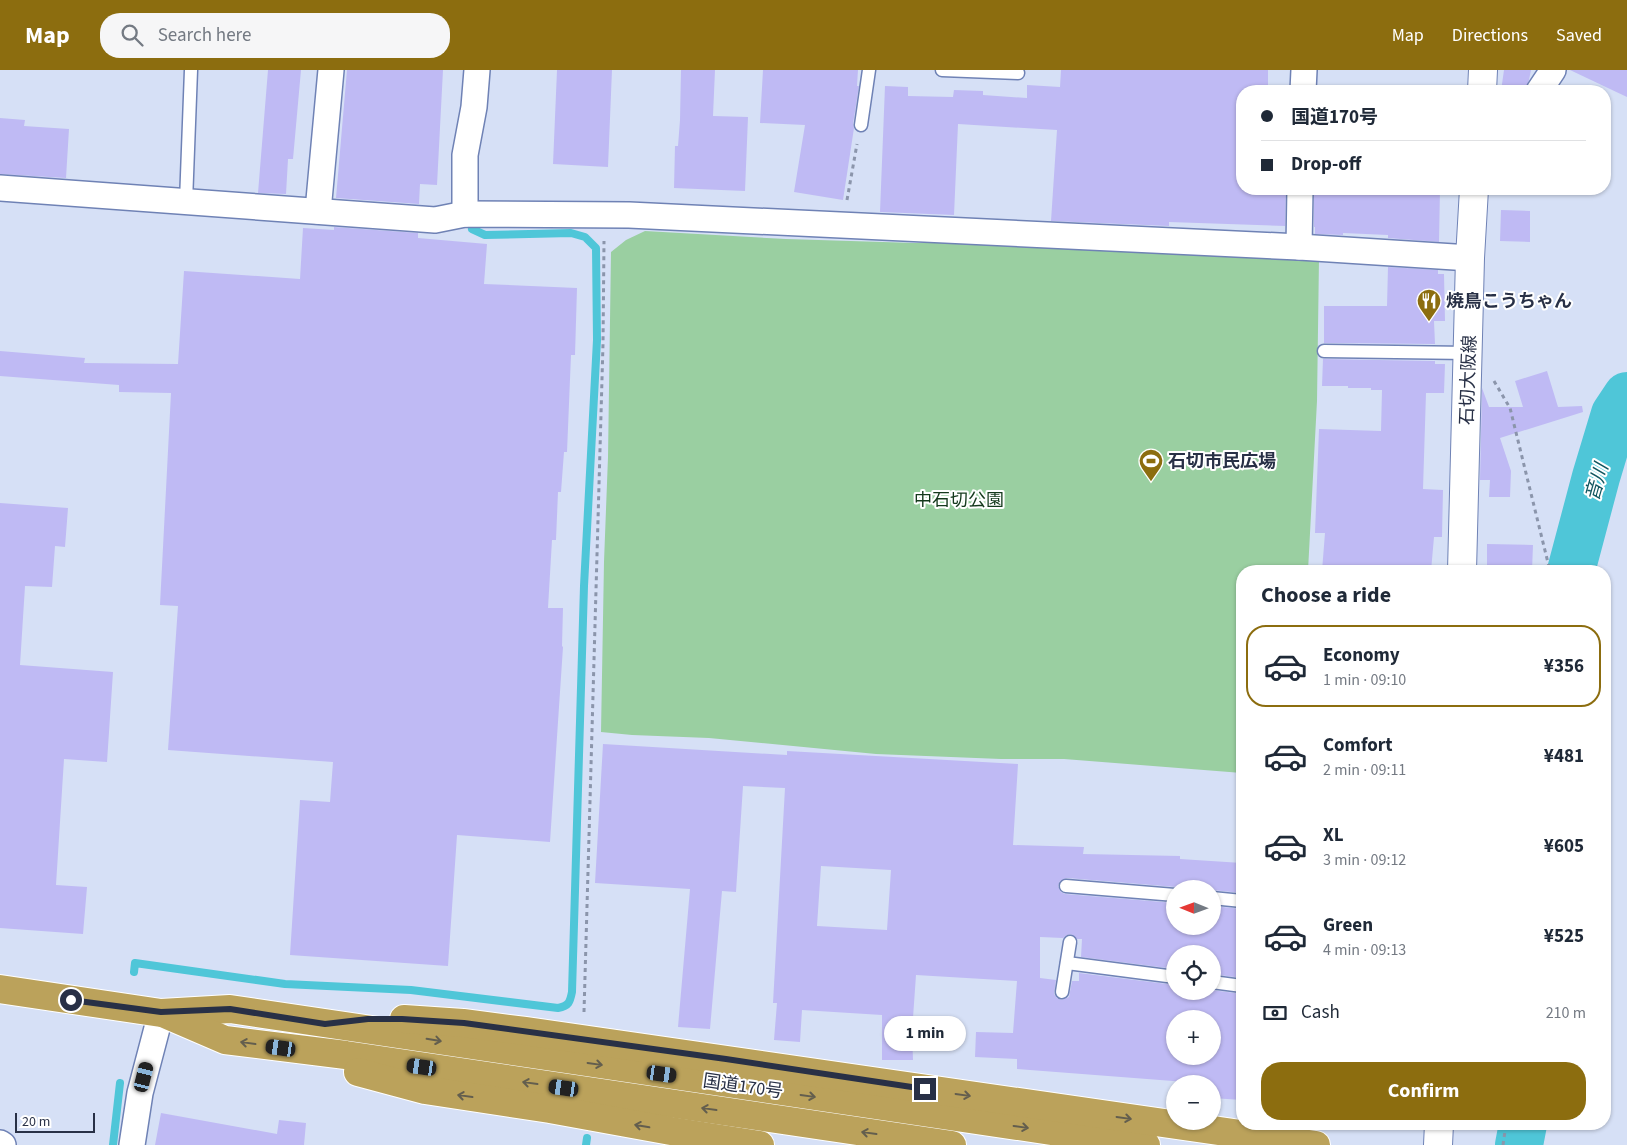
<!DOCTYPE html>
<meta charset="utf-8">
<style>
:root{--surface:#fff;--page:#f6f6f7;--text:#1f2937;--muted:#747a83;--line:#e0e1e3;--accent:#8c6d0f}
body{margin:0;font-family:"Source Sans 3","Noto Sans JP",sans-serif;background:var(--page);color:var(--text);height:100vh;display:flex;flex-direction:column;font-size:19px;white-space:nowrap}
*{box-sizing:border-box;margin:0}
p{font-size:16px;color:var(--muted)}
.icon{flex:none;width:28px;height:28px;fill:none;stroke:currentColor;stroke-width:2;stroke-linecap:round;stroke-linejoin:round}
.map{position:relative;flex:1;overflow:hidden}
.panel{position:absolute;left:1236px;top:495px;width:375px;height:565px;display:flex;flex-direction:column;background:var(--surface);border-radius:20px;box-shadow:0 1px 4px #0004}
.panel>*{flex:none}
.guide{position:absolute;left:1236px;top:15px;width:375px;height:110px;border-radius:20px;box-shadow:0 1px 4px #0004;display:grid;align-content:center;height:110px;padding:0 25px;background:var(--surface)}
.needle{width:32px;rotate:271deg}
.controls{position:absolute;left:1166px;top:810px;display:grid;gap:10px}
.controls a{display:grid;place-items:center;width:55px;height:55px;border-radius:50%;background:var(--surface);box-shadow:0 1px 4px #0004;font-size:25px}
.scale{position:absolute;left:15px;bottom:12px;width:80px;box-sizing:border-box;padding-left:5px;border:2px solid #283046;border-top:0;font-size:14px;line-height:18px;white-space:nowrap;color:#283046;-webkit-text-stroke:4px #fff;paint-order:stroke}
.end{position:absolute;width:22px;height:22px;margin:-11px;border:6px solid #283046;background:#fff;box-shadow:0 0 0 2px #fff}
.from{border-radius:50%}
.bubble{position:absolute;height:35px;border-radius:18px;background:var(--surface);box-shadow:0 1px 4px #0004;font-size:16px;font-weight:700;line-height:35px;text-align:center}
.car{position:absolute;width:15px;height:30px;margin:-15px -8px;border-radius:6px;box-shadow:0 0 4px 1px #0007;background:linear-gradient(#222 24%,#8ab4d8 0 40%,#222 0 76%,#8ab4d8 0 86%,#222 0)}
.guide b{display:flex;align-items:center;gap:18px;height:48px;font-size:19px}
.guide b+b{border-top:1px solid var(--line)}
.guide i{width:12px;height:12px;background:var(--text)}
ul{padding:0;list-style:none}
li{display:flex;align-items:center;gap:15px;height:82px;margin:0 10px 8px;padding:0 15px;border:2px solid transparent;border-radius:20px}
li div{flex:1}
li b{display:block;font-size:19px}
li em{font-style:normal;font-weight:700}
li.active{border-color:var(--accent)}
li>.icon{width:45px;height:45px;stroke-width:1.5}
h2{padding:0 25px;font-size:22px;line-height:60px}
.pay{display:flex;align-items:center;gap:12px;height:55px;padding:0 25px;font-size:19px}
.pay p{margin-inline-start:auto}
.primary-button{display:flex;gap:10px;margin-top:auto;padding:10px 25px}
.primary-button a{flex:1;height:58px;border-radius:20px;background:var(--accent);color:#fff;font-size:20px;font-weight:700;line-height:58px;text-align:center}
header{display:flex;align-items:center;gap:30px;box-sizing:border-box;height:70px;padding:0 25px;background:var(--accent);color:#fff}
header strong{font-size:24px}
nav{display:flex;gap:28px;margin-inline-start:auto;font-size:18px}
.search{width:350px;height:45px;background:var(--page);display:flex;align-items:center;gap:12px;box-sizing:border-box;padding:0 18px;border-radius:20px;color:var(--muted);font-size:19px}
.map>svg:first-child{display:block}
</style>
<header>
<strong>Map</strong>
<div class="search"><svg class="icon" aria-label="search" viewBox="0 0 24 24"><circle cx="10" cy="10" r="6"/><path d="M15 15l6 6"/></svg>Search here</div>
<nav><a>Map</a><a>Directions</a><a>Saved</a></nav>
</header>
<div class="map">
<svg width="1627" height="1075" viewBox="0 0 1627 1075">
<rect width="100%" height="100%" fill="#d6e0f6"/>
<path fill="#9acfa1" d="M645,161L786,169L915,173L958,172L1319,188L1317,331L1308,501H1242V703L1064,689H1001L876,684L709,668L632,665L601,662L604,492L608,387L611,182L626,170Z"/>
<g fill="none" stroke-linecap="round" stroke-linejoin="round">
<g stroke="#4fc6d8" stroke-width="8">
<path d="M134,902L135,893L285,914L411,920L558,938C569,936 570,932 572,922L584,516L597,270L596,178L585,167L571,163L485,165L472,159"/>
<path d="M113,1075L120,1013"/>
<path d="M586,1075L587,1068"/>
</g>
<g stroke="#4fc6d8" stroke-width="48">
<path d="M1571,501L1596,407L1615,344L1627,326"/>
<path d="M1519,1075L1523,1054"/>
</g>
</g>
<g fill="#bfbaf4" fill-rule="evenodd">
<path d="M268,0H301L293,89H288L286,124L258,123Z"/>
<path d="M347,0H443L437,115L420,114L419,134L336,128Z"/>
<path d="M557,0H612L608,97L553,94Z"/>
<path d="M681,0H715L713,46L748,47L745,121L674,118L675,76H678L680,50Z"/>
<path d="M763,0H858L857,16H859L853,54L854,58L843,130L794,122L805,55L760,53Z"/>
<path d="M1061,0H1268V21L1242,20V119H1286L1285,156L1169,152V156L1051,151L1057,60L958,54L954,145L880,142L885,16L908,17V26L953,27L954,20L983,21V25L1027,28V15L1060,17Z"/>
<path d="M1504,0H1531L1529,10L1525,21H1501Z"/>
<path d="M1570,0H1627V27L1610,19Z"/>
<path d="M0,48L25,50L24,56L69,59L66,108L0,104Z"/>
<path d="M1314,119H1440L1439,172L1388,168V165L1343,163V165L1315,164V157H1314Z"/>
<path d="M1501,140L1530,141V172L1500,171Z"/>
<path d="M334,157L418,163V168L487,174L484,214L577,218L575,285H571L567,382H564L561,422H558L556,470H552L548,538H563L562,576L563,577L550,772L457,765L448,896L290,885L300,730L330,732L333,692L168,680L178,536L160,535L171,323L119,322V315L0,306V281L85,288L84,293L178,294L184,201L300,209L303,158L334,160Z"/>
<path d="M1388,197L1438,200V204H1444L1445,251H1434L1435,274L1324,273V236H1387Z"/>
<path d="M1323,289L1435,291V294H1445L1444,323H1426L1423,419L1443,420L1442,467H1434L1431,501H1322L1325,463H1315L1319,359L1381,361L1382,320H1371V318H1348V316H1322Z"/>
<path d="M1547,301L1558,337L1582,336L1583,342L1500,368L1511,401L1510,427H1489L1490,410H1480L1482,318L1489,337H1523L1515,311Z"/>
<path d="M0,433L68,438L65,477L55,476L52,517L25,516L20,595L113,602L107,692L64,689L56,815L87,817L83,864L0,858Z"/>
<path d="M1487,474L1533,475L1532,501H1487Z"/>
<path d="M603,674L787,685V681L1018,694L1013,775L1084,777L1083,784L1180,786V789L1242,793V823L1212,820V819H1180L1176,817L1067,808L1060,811L1058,816L1061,822L1065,824L1175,833V856H1212V836L1242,839V908L1212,904V884H1175V899L1081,887L1082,869H1077L1071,864L1067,865L1063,868L1040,867V908L1056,910L1054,924L1057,928L1061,930L1069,927L1072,911H1079V903L1175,915V921L1212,920L1242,924V1030L1212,1028V1014L1017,999V989L975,987L976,962L1013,963L1017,911L916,905L912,962L913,990H882V945L802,940L800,972L774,970L777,933H773L785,718L743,716L736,822L722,821L710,959L678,957L690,819L595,813ZM821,796L891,800L887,860L817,856ZM1175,949H1212V986H1175Z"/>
<path d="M161,1043L277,1064L279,1050L306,1053L304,1075H155Z"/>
</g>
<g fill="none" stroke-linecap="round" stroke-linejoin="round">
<defs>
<g id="service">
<path d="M942,0L1018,3"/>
<path d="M861,55L869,0"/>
<path d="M186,132L191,0"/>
<path d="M1324,281L1468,283"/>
<path d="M1066,816L1175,825"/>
<path d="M1212,828L1242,831"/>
<path d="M1067,893L1175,907"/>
<path d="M1212,912L1242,916"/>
<path d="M1062,922L1070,872"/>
</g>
<g id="minor">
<path d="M1303,21L1304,0"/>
<path d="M1539,21L1553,0"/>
<path d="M0,118L435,150L465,144L629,145L1299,177L1470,188"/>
<path d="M318,141L331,0"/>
<path d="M465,144V85L474,37L477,0"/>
<path d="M1299,177L1300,119"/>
<path d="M0,1073L3,1075"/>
<path d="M132,1075L140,1023L161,943"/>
</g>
<g id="secondary">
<path d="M1482,21L1483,0"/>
<path d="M1462,501L1470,188L1474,119"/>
<path d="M1438,1075L1439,1054"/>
</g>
<g id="trunk">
<path d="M0,919L161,943L230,939L1146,1075"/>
<path d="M167,945L225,970L346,985L952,1075"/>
<path d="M404,949L463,953L525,961L1316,1075"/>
<path d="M358,1002L425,1020L550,1039L671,1061L760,1075"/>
</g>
</defs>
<use href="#service" stroke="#6f82b5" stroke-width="15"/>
<use href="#minor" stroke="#6f82b5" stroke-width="28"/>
<use href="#secondary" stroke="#6f82b5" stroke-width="30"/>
<use href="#trunk" stroke="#fff" stroke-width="30"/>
<g stroke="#8b95ab" stroke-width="3" stroke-dasharray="4 4" stroke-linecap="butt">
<path d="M847,130L857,74"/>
<path d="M1494,311L1510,338L1550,501"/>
<path d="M584,942L603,274L604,171"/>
<path d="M1503,1075L1506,1054"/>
</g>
<use href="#service" stroke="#fff" stroke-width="12"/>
<use href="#minor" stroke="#fff" stroke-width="25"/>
<use href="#secondary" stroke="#fff" stroke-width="28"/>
<use href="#trunk" stroke="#bba25b" stroke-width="28"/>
</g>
<defs><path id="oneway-shaft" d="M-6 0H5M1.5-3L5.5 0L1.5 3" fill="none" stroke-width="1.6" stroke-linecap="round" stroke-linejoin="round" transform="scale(1.25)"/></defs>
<g stroke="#635e4e">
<use href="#oneway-shaft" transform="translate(434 970) rotate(9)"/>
<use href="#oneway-shaft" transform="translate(248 973) rotate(-172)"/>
<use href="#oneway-shaft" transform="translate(595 994) rotate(8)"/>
<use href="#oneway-shaft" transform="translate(530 1013) rotate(-172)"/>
<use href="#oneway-shaft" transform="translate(963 1025) rotate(8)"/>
<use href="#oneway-shaft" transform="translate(465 1026) rotate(-172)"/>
<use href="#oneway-shaft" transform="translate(808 1026) rotate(8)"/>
<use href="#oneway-shaft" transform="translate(709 1039) rotate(-172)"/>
<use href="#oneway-shaft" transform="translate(1124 1048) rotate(8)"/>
<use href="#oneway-shaft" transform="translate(642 1056) rotate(-170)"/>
<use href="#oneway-shaft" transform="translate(1021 1057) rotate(8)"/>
<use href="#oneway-shaft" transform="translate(869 1063) rotate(-172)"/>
</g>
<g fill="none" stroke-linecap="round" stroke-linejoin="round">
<path stroke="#283046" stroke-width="6" d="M71,930L161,942L230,939L325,954L368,949H402L464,953L726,989L925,1019"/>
</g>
<defs>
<symbol id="restaurant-pin" viewBox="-11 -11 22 30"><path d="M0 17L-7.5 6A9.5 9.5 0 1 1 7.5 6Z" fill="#8c6d0f" stroke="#fff"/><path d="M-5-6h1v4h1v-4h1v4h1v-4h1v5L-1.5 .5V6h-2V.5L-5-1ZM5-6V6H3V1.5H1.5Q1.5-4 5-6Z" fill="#fff"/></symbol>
<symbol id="stadium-pin" viewBox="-11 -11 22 30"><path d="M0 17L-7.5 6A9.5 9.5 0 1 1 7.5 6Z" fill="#8c6d0f" stroke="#fff"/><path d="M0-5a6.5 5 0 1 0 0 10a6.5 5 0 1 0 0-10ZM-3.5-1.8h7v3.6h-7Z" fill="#fff"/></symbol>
</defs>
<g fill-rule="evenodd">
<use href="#restaurant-pin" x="1415" y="217" width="28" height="38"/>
<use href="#stadium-pin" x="1137" y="377" width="28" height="38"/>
</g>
<g text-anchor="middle" stroke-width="4" stroke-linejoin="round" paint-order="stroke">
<g font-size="18" font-weight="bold" fill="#283046" stroke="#fff" text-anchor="start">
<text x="1446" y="237">焼鳥こうちゃん</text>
<text x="1168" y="397">石切市民広場</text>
</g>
<g font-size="18" fill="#283046" stroke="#fff">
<text transform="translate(1468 310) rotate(-88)" y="6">石切大阪線</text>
<text transform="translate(743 1016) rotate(8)" y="6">国道170号</text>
</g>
<g font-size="18" fill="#14391c" stroke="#fff">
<text x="959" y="436">中石切公園</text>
</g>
<g font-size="19" font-style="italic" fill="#11565f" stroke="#fff">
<text transform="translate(1596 412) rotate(-74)" y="7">音川</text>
</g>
</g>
</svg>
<div class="controls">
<a><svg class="needle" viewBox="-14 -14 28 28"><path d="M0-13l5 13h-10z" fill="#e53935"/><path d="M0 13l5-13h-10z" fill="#747a83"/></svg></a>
<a><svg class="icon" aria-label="locate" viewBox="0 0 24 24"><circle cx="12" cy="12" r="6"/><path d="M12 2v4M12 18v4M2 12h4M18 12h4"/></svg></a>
<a>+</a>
<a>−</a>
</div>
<div class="scale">20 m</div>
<i class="end from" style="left:71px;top:930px"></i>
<i class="end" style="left:925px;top:1019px"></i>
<div class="bubble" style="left:884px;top:946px;width:82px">1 min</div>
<i class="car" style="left:281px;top:978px;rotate:278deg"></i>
<i class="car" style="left:422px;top:997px;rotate:278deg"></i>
<i class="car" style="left:662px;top:1004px;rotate:98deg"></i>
<i class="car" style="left:144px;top:1007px;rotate:14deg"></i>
<i class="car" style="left:564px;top:1018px;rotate:278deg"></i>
<div class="guide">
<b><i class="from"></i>国道170号</b>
<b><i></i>Drop-off</b>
</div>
<section class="panel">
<h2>Choose a ride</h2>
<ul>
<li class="active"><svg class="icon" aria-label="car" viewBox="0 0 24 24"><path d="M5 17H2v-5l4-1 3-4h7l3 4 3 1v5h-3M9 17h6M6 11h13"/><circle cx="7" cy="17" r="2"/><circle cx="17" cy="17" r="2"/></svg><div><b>Economy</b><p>1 min · 09:10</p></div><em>¥356</em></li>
<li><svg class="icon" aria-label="car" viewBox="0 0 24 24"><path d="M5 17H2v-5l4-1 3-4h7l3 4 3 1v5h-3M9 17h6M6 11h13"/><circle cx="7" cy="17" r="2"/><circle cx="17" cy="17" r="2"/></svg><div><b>Comfort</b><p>2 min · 09:11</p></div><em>¥481</em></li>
<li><svg class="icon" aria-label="car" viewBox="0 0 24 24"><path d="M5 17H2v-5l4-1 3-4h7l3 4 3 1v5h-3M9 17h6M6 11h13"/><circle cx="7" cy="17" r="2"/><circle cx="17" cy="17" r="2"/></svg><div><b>XL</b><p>3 min · 09:12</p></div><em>¥605</em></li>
<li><svg class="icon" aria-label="car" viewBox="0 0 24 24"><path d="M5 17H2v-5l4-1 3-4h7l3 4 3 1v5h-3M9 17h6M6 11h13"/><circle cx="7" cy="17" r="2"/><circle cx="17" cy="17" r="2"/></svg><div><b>Green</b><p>4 min · 09:13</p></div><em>¥525</em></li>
</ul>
<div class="pay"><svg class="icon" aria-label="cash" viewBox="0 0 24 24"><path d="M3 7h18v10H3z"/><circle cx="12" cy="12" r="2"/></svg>Cash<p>210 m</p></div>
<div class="primary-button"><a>Confirm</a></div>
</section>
</div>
